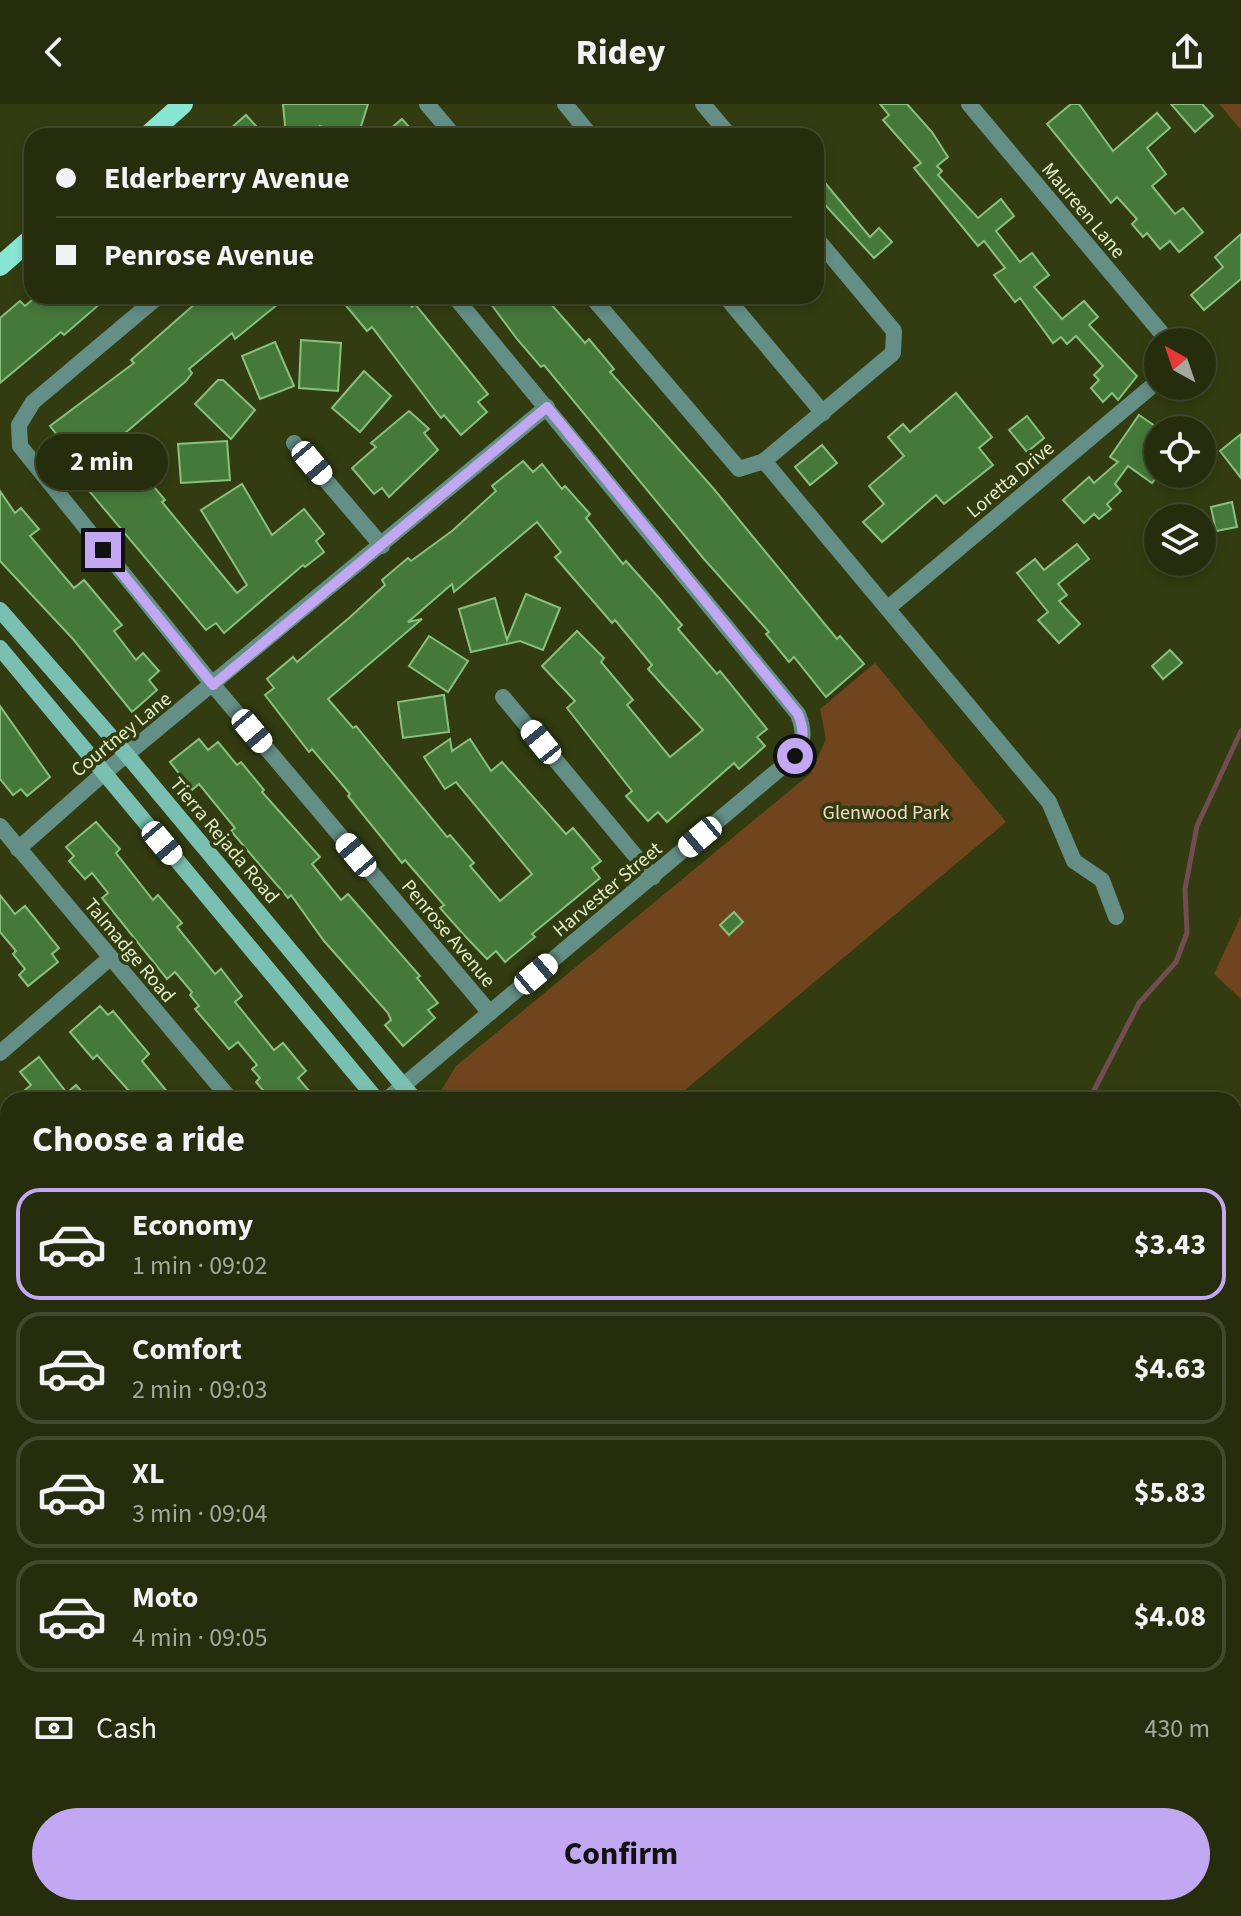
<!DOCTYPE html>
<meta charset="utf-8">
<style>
:root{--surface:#262d0c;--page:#32391a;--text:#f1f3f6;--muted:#a4a89d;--line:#42492d;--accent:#c2a7f2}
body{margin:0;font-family:"Source Sans 3",sans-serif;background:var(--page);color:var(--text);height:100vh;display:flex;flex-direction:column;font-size:30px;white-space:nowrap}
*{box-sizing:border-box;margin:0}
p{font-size:26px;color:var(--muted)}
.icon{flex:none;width:44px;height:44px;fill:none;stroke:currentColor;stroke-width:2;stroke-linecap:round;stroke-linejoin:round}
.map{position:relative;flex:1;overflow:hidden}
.side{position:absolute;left:0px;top:988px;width:1242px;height:824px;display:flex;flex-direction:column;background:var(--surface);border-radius:24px 24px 0 0;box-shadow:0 4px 12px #0003,0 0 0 2px var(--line)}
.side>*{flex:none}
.top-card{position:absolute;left:24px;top:24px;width:800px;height:176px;border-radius:24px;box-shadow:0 4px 12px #0003,0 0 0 2px var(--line);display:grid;align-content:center;height:176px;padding:0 32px;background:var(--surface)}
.needle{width:52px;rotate:320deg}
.fabs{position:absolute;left:1144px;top:224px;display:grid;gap:16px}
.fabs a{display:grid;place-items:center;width:72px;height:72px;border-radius:50%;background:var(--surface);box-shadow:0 4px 12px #0003,0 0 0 2px var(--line);font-size:40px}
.end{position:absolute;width:36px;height:36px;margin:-18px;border:10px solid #c2a7f2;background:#111;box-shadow:0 0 0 4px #111}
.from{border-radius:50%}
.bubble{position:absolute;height:56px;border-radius:28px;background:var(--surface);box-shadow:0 4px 12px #0003,0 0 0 2px var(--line);font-size:26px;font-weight:700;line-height:56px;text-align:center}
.car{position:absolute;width:24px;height:48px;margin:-24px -12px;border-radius:10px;box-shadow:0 0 6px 2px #0007;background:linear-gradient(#fff 24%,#345 0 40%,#fff 0 76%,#345 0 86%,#fff 0)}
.top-card b{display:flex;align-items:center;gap:28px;height:76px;font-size:30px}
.top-card b+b{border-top:2px solid var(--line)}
.top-card i{width:20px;height:20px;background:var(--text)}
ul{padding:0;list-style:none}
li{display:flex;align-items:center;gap:24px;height:112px;margin:0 16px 12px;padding:0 16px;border:4px solid var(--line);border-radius:24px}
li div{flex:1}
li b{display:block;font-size:30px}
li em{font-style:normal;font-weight:700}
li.current{border-color:var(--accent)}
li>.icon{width:72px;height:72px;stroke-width:1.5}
h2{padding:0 32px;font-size:36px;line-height:96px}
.pay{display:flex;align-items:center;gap:20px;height:88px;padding:0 32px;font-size:30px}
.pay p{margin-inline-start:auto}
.cta{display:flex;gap:16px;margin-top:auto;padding:16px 32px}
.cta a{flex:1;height:92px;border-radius:48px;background:var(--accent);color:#111;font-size:32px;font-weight:700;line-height:92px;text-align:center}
header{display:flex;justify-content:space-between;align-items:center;height:104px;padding:0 32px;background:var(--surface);font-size:36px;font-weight:700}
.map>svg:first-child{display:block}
</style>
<header><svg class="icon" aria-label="back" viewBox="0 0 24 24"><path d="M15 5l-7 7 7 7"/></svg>Ridey<svg class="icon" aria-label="share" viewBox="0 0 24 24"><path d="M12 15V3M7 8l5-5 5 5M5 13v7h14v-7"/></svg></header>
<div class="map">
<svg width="1241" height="1812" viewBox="0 0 1241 1812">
<rect width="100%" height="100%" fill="#323c10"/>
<g fill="#70451d">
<path d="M1219,0H1241V26Z"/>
<path d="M875,559L1006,718L673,996H446L442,985L456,962L811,669L826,635L820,605Z"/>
<path d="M1241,812V895L1214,870Z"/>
<path d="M1234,1557L1241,1561V1726L1234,1719Z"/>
</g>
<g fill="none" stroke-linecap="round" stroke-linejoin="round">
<g stroke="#714d52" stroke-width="5">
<path d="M1089,996L1139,899L1176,858L1187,829L1185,785L1197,722L1241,627"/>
<path d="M828,1812L832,1804"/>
</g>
</g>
<g fill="#45793a" stroke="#89c07e" stroke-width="2">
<path d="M283,0H368L358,32L320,22L321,29L286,32Z"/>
<path d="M880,0H907L932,28L948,53L937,62L942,67L938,71L978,114L1001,95L1014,112L996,127L1020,158L1032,149L1049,171L1034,183L1062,215L1084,197L1098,213L1089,221L1137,272L1118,296L1112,289L1103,298L1091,284L1099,276L1094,271L1103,262L1076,232L1067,240L1061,233L1053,239L1020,194L1015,198L994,171L1005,164L984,137L978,142L914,64L921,59L883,16L889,11Z"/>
<path d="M1071,0H1079L1113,47L1157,9L1170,24L1147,44L1166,70L1152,82L1175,110L1183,104L1203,128L1179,148L1170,137L1160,145L1147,129L1143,133L1132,120L1137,115L1117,93L1111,99L1047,20Z"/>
<path d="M1171,0H1202L1213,12L1195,28Z"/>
<path d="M246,11L265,32H222Z"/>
<path d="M402,15L417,32H382Z"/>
<path d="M816,68L870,133L879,124L892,138L874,154L816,91Z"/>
<path d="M1241,130V175L1204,206L1191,191L1223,163L1215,153Z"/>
<path d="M37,192H109L64,231L61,228L0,279V214L20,197L25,202Z"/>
<path d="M204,192H288L235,235L232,229L189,265L192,269L186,277L111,341L136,369L140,366L165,396L162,398L237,489L247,481L201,406L242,380L272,431L304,405L324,430L316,437L324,448L305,463L303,461L224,529L216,519L206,526L48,338L57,331L50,322L134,259L131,256Z"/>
<path d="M338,192H402L412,203L415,200L488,290L478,298L487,308L461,331L444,311L441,314L372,223L367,227Z"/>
<path d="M485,192H544L585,239L589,235L614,265L610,268L713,384L837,535L840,532L864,560L826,593L794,553L789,558L766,530L769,528L704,455L544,261L541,263L517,235Z"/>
<path d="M301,236L341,239L338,287L299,284Z"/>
<path d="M275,238L294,282L260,295L242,252Z"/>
<path d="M364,267L391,292L360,328L332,304Z"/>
<path d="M218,276H223L255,306L231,335L195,300Z"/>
<path d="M956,289L992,333L979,344L993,361L944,400L936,391L882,438L863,418L884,400L869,382L904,352L888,333L903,320L910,328Z"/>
<path d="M409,307L429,325L424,329L438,346L389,393L382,384L374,390L352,364L376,343L371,339Z"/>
<path d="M1139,311L1158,324V371L1152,379L1128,362L1115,380L1121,387L1107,400L1111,405L1099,415L1094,410L1084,419L1063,396L1089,373L1094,379L1118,358L1110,353Z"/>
<path d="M1027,312L1044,334L1027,348L1009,326Z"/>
<path d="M1241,330V374L1220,347Z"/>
<path d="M227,337L230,376L181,379L178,340Z"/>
<path d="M822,341L837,359L810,381L795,363Z"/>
<path d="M523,357L533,368L542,360L562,385L565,382L590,410L586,414L623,460L626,457L659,494L682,521L678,525L717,570L720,567L767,625L757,633L765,642L739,665L734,659L667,718L658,708L648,717L626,692L632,687L567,604L575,597L542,562L577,527L604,554L601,558L633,596L627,601L670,653L703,626L648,565L652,561L615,516L612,519L555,453L561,448L537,418L454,488L452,480L408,518L422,515L328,595L353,624L356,622L447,733L450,731L474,759L470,762L500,797L532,770L456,678L445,685L424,653L450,635L452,647L470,635L491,667L502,658L566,730L573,724L601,757L592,764L600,774L532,830L535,833L505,858L496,847L487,855L464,831L440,804L444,801L405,756L402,759L348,692L350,690L312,645L309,648L265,591L274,584L267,575L293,553L297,558L349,514L385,481L382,476L408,454L411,457L452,427L496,387L492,382Z"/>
<path d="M0,387L15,409L21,404L39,425L30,432L74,484L84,476L122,521L114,527L136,556L143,549L159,567L149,576L157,586L132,608L73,535L0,457Z"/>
<path d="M1232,398L1237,423L1216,427L1211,403Z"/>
<path d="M1077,440L1089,455L1058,480L1067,491L1059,497L1080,520L1059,539L1038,516L1048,508L1017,469L1035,455L1044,466Z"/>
<path d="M526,490L560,504L543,546L520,537L471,548L459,505L495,494L507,536Z"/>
<path d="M429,532L468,557L448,588L409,562Z"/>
<path d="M1170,546L1182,559L1163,575L1152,562Z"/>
<path d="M444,591L449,628L403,634L398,598Z"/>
<path d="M0,602L50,673L27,692L21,685L13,691L0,675Z"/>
<path d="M199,635L208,646L218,638L237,661L241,658L264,686L262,688L320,753L312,760L341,796L348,790L420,872L417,874L438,899L428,906L435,914L403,942L385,921L391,916L388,909L324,837L291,791L288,794L231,727L235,724L199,680L192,686L170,658Z"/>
<path d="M96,718L120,745L116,749L153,796L158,791L182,819L177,823L215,870L221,865L242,892L235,898L274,946L283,939L306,967L298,974L317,996H271L256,978L260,974L252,965L257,961L238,938L229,945L195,905L199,902L190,891L192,888L175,868L167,875L102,794L108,789L92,769L85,775L69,757L74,752L66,743Z"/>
<path d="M0,791L15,810L25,802L59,844L52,850L58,858L28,882L19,871L25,865L13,850L16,847L0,828Z"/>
<path d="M734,808L743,818L729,831L720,821Z"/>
<path d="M100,902L108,911L113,907L149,950L142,957L174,996H137L97,951L93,955L70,928Z"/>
<path d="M39,953L67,989L76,981L89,996H29L23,988L31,981L20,968Z"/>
</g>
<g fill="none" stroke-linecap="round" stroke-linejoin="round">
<g stroke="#648f86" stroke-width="16">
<path d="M427,0L454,32"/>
<path d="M565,0L591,32"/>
<path d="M703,0L730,32"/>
<path d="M969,0L1169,238"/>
<path d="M159,192L33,298L19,321L20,342L213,581L490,909"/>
<path d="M591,192L739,365L764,357L1049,698L1074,757L1102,776L1116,813"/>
<path d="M725,192L823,309"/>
<path d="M294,339L382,442"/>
<path d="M764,357L893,249L894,227L816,134"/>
<path d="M888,504L1158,277"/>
<path d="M503,593L653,773"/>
<path d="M0,722L231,996"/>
<path d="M18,745L104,669L547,303"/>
<path d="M0,949L110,854"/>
<path d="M386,996L795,652C804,636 805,628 798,610L454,192"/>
<path d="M0,1010L8,1019"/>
<path d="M1234,1268L1241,1259"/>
<path d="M0,1502L8,1493"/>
<path d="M0,1520L8,1530"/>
<path d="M1234,1777L1241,1781"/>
<path d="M0,1799L11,1812"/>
<path d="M241,1804L246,1812"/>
</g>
<g stroke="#7ac0b2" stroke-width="16">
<path d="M0,506L127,651L415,996"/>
<path d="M0,544L377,996"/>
<path d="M1089,1804L1098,1812"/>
<path d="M1135,1804L1146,1812"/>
</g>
<g stroke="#89e6d5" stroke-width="20">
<path d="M147,32L183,0"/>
<path d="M0,162L32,134"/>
</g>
</g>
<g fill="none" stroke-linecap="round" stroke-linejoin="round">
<path stroke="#c2a7f2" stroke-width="10" d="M103,446L213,581L547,303L798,610C805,628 804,636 795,652"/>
</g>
<g text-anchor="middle" stroke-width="7" stroke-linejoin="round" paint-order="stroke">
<g font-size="20" fill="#e1edc4" stroke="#323c10">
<text transform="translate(1084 106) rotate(50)" y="7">Maureen Lane</text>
<text transform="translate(1010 375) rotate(-40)" y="7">Loretta Drive</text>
<text transform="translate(121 630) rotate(-39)" y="7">Courtney Lane</text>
<text transform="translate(225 736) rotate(50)" y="7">Tierra Rejada Road</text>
<text transform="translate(607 785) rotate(-40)" y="7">Harvester Street</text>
<text transform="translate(449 829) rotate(50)" y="7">Penrose Avenue</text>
<text transform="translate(130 846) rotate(50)" y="7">Talmadge Road</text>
</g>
<g font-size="20" fill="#f2dbc9" stroke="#323c10">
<text x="886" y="715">Glenwood Park</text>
</g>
</g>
</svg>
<div class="fabs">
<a><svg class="needle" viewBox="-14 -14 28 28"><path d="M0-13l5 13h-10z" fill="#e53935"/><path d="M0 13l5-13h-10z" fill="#a4a89d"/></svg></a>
<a><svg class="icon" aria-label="locate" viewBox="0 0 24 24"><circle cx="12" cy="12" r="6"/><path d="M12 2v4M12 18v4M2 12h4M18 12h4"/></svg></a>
<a><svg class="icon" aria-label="layers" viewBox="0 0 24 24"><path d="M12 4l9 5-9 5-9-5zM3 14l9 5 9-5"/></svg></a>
</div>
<i class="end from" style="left:795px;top:652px"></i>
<i class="end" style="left:103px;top:446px"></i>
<div class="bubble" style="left:36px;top:330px;width:132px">2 min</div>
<i class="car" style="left:312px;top:359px;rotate:140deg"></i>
<i class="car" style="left:252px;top:627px;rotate:140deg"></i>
<i class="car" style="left:541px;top:638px;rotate:321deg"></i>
<i class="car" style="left:700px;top:733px;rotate:230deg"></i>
<i class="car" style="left:162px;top:739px;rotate:140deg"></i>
<i class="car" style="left:356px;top:751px;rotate:320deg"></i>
<i class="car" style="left:536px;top:870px;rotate:50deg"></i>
<div class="top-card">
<b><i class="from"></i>Elderberry Avenue</b>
<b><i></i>Penrose Avenue</b>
</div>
<section class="side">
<h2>Choose a ride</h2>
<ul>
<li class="current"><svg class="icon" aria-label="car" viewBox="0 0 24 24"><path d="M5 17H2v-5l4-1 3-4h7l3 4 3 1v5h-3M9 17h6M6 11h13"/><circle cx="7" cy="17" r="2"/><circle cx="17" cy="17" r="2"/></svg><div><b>Economy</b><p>1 min · 09:02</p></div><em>$3.43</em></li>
<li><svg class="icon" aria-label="car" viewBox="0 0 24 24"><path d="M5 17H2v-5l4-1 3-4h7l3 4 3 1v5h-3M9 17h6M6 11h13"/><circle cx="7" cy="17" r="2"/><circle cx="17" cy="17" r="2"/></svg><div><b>Comfort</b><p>2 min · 09:03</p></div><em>$4.63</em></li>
<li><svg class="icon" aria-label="car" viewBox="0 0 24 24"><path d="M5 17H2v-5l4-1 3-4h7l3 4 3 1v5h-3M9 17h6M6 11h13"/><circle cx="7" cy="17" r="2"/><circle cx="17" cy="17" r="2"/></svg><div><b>XL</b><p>3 min · 09:04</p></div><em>$5.83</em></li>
<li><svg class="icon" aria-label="car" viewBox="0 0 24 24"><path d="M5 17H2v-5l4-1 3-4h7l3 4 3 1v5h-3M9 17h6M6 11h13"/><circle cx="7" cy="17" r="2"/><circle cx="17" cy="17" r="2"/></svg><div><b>Moto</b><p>4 min · 09:05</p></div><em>$4.08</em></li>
</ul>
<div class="pay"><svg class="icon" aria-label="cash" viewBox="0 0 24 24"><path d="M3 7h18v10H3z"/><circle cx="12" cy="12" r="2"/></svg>Cash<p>430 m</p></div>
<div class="cta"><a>Confirm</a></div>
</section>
</div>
